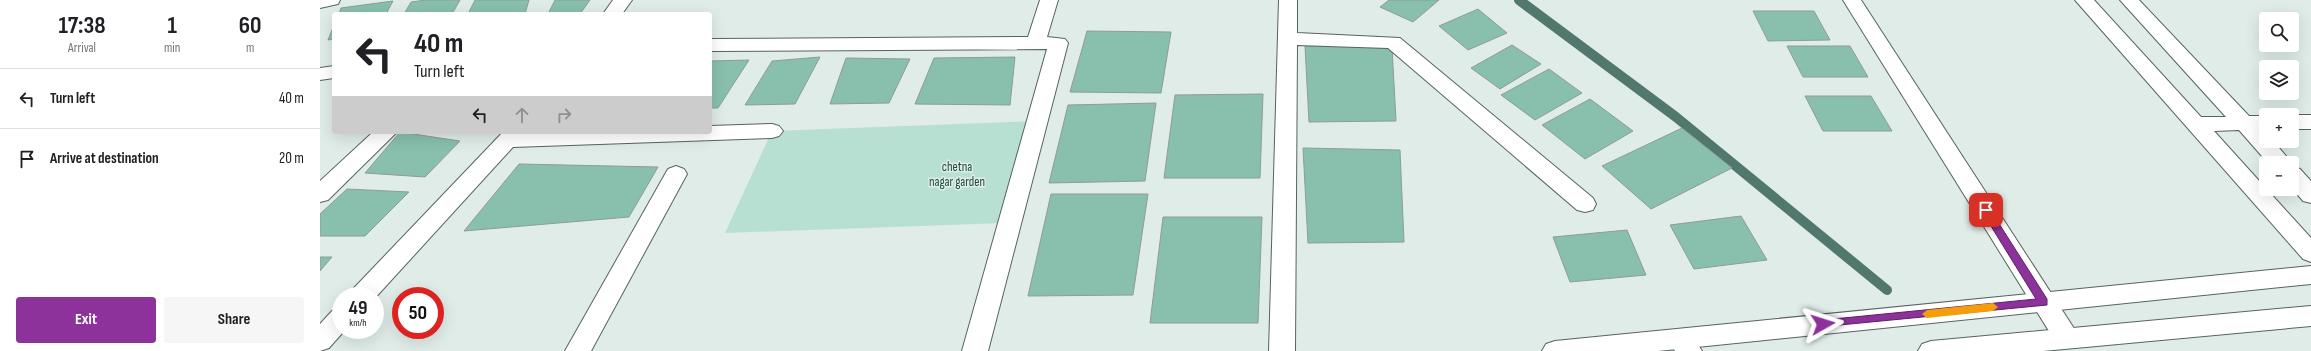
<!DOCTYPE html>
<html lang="en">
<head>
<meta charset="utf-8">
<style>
  :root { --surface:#fff; --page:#f6f6f6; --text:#202124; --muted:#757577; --line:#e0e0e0; --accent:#8d319b }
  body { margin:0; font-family:"Sofia Sans Condensed",sans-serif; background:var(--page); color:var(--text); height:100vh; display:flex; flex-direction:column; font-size:15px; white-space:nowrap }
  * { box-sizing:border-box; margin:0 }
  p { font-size:13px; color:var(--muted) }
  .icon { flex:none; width:22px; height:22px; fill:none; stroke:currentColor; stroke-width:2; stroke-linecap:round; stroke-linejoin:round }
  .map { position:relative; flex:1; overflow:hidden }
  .drawer { display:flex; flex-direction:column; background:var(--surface); width:320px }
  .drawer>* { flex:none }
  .top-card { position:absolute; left:12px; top:12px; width:380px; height:122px; border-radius:4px; box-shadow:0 4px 16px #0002; background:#fff; color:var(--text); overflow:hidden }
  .fabs { position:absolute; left:1939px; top:12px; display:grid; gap:8px }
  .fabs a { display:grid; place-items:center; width:40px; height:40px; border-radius:4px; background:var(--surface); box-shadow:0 4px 16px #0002; font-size:20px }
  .speed { position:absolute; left:12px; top:287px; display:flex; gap:8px; font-size:20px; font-weight:700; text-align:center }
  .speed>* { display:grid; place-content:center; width:52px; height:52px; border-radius:50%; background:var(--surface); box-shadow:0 4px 16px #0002; line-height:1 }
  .speed small { font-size:10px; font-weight:400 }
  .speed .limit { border:6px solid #d22; background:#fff; color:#111 }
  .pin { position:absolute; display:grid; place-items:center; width:34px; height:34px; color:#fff; margin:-17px; border-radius:8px; box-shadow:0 2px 6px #0006 }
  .me { position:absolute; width:44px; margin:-22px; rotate:84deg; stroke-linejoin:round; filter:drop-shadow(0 0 3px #0008) }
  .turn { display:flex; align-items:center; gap:14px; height:84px; padding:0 16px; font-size:18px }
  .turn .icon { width:52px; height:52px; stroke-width:2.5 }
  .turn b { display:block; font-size:28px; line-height:34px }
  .lanes { display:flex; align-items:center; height:38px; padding:0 16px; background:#0003; justify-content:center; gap:20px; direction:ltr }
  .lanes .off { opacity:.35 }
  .eta { display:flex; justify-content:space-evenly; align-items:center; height:68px; text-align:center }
  .eta b { font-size:24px; font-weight:700; line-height:28px }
  .action { display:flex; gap:8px; margin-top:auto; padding:8px 16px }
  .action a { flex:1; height:46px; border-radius:4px; background:var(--accent); color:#fff; font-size:16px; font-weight:700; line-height:46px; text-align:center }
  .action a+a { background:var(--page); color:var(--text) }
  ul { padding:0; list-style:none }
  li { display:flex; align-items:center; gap:12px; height:60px; padding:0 16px; border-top:1px solid var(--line) }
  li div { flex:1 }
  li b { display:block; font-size:15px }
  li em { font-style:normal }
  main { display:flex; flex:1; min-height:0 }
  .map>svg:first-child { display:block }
  .green { fill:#b8e0d2 }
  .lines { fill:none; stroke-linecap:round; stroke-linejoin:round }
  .stream { stroke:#51786c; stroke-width:10 }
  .building { fill:#88bfad; stroke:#8f9c97 }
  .minor-casing { stroke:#58635f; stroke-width:2 }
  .major-casing { stroke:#58635f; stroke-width:2 }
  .minor { fill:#fff; fill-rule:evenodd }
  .major { fill:#fff; fill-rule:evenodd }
  .route { fill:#8d319b; stroke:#5c2065 }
  .slow { fill:#f59e0b }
  .labels { text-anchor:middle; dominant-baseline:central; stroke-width:3; stroke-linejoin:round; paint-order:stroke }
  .park-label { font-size:13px; fill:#1c4a3d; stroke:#dfece7 }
</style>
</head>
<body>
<main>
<section class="drawer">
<div class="eta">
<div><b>17:38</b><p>Arrival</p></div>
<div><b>1</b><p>min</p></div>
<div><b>60</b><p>m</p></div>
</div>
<ul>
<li><svg class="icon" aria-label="left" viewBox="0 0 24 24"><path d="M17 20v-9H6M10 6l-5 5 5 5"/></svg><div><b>Turn left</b></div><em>40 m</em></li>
<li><svg class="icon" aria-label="arrive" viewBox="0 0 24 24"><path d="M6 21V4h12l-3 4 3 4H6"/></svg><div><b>Arrive at destination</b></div><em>20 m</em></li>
</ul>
<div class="action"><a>Exit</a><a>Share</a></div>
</section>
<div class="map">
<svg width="1991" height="351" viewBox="0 0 1991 351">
  <rect width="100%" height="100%" fill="#dfece7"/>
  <!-- green -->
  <path class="green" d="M717 121 683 223 405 233 452 131Z"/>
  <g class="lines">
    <!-- stream -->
    <path class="stream" d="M1199 0 1356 117 1567 290"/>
  </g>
  <!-- building -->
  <g class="building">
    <path d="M106 0H140L132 14H84L91 2Z"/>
    <path d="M155 0H209L205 14H148Z"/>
    <path d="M235 0H270L260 14H228Z"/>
    <path d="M1069 0H1119L1093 22 1060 7Z"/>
    <path d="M73 1 66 14H19L21 8Z"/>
    <path d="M1158 9 1187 33 1148 50 1119 26Z"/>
    <path d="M1433 11H1494L1510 40 1448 41Z"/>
    <path d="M14 25V39L8 40Z"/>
    <path d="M767 31 851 32 841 93 750 92Z"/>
    <path d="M1192 45 1221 64 1180 89 1151 68Z"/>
    <path d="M985 46 1072 47 1076 121 989 122Z"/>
    <path d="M1467 46H1530L1548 77H1483Z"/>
    <path d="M500 57 475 104 425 105 452 61Z"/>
    <path d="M695 57 690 105 595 104 614 58Z"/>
    <path d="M526 58 590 59 569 103 510 104Z"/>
    <path d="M429 60 398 108H390V61Z"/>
    <path d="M1229 69 1262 93 1215 120 1181 95Z"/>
    <path d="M943 94 940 178H844L855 95Z"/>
    <path d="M1485 96H1551L1572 131H1503Z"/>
    <path d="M1270 99 1313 131 1265 159 1222 125Z"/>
    <path d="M836 103 825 181 729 183 748 105Z"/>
    <path d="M1362 128 1412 168 1331 209 1282 166Z"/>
    <path d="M80 132 140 141 105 177 45 173Z"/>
    <path d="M983 148 1080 150 1084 242 988 243Z"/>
    <path d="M199 164 338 167 309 217 144 231Z"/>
    <path d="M27 189 89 192 45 236H0V214Z"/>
    <path d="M731 194H828L813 295 708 296Z"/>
    <path d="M1421 216 1447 260 1374 269 1350 225Z"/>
    <path d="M843 217H942L938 323H830Z"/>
    <path d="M1307 230 1326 275 1250 282 1233 237Z"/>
    <path d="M0 257H12L0 271Z"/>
  </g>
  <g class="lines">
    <defs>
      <g id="minor">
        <path d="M0 0H20L18 4 0 8Z"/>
        <path d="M293 0H312L302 14H283Z"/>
        <path d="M720 0H738L727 37 745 39 748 43 668 351H642L727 49 390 51V39L708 37Z"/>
        <path d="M959 0H977V33L1080 38 1273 198 1276 204 1273 210 1265 212 1257 210 1068 48 977 45 975 351H949Z"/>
        <path d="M1523 0H1541L1755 330 1759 337 1755 344 1746 347 1737 344Z"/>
        <path d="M1755 0H1774L1881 117H1906L1800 0H1819L1929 116H1946V130H1943L1946 134V141H1953L1972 163H1948L1919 130 1894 131 1991 238V262L1983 259Z"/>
        <path d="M14 66V78L0 80V68Z"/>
        <rect x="1972" y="115" width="19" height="14"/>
        <path d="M452 124 459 126 463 131 459 136 452 138 193 147 55 298V296H30L33 289 183 132H390V126Z"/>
        <path d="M53 132H77L8 200 0 202V181Z"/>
        <path d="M356 166 364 169 367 174 271 351H245L348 169Z"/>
        <path d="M1972 166 1980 169 1991 181V203L1983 201 1972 188Z"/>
        <path d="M21 308V330H25L9 348 0 351V324L12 311Z"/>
        <path d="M1361 329 1370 332 1382 351H1355L1348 339 1352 332Z"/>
      </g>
      <g id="major">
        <path d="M1991 266V284L1338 351H1222L1226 344 1235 341Z"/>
        <path d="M1991 306V326L1723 351H1598L1602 344 1611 341Z"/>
      </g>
    </defs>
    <!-- minor casing -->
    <use href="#minor" class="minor-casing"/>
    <!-- major casing -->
    <use href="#major" class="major-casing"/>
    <!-- minor -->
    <use href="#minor" class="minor"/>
    <!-- major -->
    <use href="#major" class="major"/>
  </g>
  <!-- route -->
  <path class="route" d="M1666 207 1669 208 1727 299V305L1499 327V321L1503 320 1716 299 1661 210Z"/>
  <!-- slow -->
  <path class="slow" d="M1673 303 1678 307 1673 311 1607 318 1602 314 1607 310Z"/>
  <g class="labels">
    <!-- park labels -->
    <g class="park-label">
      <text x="637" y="167">chetna<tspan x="637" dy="15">nagar garden</tspan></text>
    </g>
  </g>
</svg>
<div class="fabs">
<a><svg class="icon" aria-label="search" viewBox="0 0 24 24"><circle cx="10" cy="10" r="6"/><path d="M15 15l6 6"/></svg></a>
<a><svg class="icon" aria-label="layers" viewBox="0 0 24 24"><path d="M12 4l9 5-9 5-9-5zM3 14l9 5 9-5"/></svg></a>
<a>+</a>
<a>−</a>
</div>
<div class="speed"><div>49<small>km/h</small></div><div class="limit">50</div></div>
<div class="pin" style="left:1666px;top:210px;background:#d93025"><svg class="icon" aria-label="arrive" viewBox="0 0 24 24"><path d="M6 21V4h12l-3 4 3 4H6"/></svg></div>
<svg class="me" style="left:1503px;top:324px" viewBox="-20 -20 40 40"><path d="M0-17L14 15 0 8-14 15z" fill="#8d319b" stroke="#fff" stroke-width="4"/></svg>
<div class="top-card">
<div class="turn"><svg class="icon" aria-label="left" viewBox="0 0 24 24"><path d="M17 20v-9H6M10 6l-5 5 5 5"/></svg><div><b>40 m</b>Turn left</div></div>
<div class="lanes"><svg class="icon" aria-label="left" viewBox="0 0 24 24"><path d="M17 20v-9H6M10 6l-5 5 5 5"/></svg><svg class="icon off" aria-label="ahead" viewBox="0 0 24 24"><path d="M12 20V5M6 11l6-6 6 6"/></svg><svg class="icon off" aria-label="right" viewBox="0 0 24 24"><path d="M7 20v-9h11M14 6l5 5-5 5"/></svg></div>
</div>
</div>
</main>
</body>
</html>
